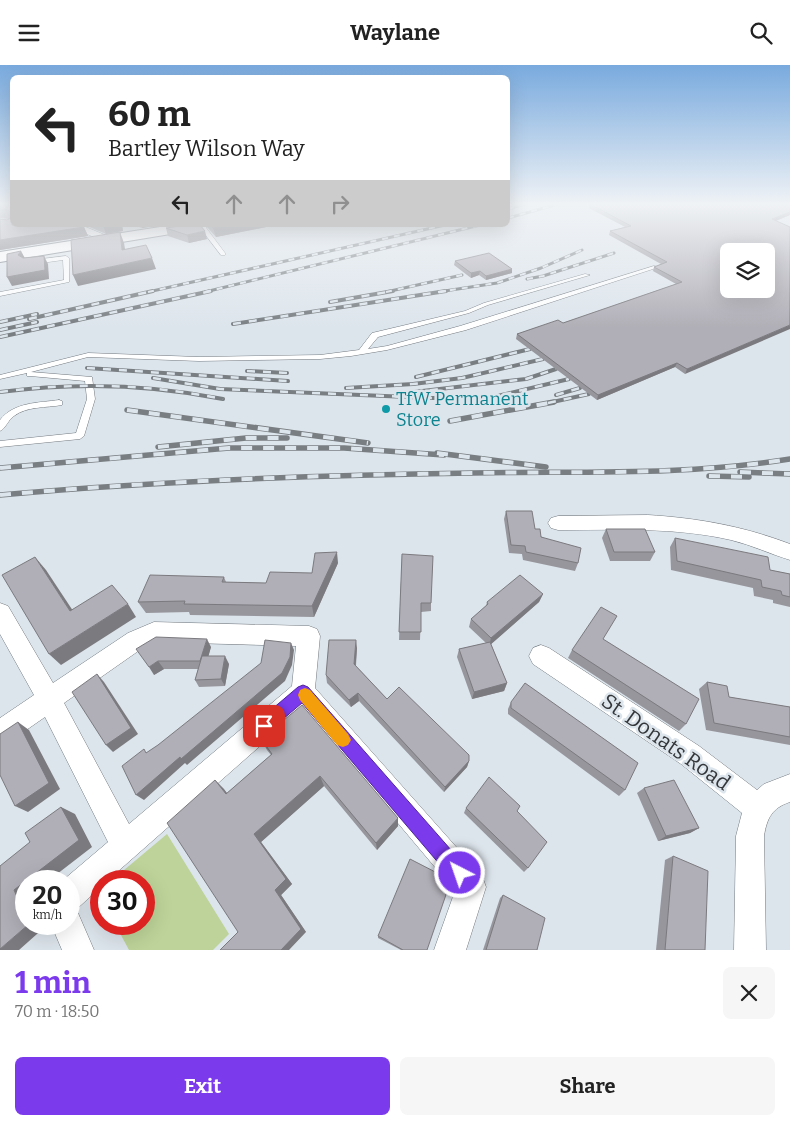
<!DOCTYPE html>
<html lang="en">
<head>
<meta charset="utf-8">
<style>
  :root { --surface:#fff; --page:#f6f6f6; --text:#222; --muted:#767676; --accent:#7c3aed }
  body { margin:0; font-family:Bitter,serif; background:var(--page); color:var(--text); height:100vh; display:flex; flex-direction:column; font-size:19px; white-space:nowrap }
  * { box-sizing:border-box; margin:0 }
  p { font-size:16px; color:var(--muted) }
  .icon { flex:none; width:28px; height:28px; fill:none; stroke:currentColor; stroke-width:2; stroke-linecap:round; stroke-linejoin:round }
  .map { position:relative; height:885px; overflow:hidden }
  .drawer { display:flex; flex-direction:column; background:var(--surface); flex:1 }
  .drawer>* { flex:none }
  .banner { position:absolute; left:10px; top:10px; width:500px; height:152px; border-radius:8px; box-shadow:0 5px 20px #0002; background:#fff; color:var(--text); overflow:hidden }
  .controls { position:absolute; left:720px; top:178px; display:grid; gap:10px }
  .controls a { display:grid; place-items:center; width:55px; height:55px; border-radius:8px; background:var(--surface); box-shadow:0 5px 20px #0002; font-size:25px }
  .speed { position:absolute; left:15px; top:805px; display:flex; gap:10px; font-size:25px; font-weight:700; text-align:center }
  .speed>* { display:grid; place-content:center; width:65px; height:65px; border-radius:50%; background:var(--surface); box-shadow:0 5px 20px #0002; line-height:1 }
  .speed small { font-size:12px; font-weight:400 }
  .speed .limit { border:8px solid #d22; background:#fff; color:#111 }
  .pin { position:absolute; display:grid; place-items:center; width:42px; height:42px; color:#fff; margin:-21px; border-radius:10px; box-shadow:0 2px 8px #0006 }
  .me { position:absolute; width:55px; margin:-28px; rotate:319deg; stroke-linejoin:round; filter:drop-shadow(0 0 4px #0008) }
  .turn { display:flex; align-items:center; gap:18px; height:105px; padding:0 15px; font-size:22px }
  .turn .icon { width:65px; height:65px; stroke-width:2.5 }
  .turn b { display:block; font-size:35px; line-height:42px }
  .lanes { display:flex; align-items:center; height:48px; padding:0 15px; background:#0003; justify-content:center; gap:25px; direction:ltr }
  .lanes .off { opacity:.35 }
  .round { display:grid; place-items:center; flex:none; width:52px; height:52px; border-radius:8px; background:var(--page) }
  .head { display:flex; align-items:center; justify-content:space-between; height:85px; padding:0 15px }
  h1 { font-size:30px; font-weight:700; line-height:38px; color:var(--accent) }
  .action { display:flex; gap:10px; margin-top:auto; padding:10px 15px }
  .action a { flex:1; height:58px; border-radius:8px; background:var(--accent); color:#fff; font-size:20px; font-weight:700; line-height:58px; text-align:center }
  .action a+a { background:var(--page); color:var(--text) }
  header { display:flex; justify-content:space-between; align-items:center; height:65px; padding:0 15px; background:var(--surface); font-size:22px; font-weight:700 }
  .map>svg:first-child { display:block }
  .green { fill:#bdd399 }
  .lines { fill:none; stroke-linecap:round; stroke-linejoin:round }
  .lane-casing { stroke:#737a80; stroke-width:1 }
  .street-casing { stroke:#737a80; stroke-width:1 }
  .secondary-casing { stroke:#737a80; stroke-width:2 }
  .lane { fill:#fff; fill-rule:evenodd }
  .street { fill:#fff; fill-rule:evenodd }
  .secondary { fill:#fff; fill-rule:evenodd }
  .rail-far2-casing { stroke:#787e82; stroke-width:3 }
  .rail-far1-casing { stroke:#787e82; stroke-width:4 }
  .rail-casing { stroke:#787e82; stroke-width:5.5 }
  .rail-far2 { stroke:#dde5ec; stroke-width:2; stroke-dasharray:6; stroke-linecap:butt }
  .rail-far1 { stroke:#dde5ec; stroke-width:2.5; stroke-dasharray:8; stroke-linecap:butt }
  .rail { stroke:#dde5ec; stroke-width:4; stroke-dasharray:11; stroke-linecap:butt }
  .wall { fill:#97969d }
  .shaded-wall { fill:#7b7a7f }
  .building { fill:#b0aeb6; stroke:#7b7a7f; fill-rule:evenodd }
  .route { fill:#7c3aed; stroke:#51269a }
  .slow { fill:#f59e0b }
  .culture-dot { fill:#0f9aa8; stroke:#dde5ec; stroke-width:2 }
  .labels { text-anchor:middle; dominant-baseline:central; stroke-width:5; stroke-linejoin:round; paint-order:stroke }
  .culture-label { font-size:18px; fill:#0d838f; stroke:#dde5ec; text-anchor:start }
  .near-street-label { font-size:21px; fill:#34373a; stroke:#dde5ec }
</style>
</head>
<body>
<header><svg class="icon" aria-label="menu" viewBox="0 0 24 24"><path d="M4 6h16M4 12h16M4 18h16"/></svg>Waylane<svg class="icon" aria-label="search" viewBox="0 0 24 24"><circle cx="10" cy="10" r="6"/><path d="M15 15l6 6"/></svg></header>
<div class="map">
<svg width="790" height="885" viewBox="0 0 790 885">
  <rect width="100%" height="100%" fill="#dde5ec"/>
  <!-- green -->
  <path class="green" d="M167 769 229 869 213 885H129L115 859H144V816H111Z"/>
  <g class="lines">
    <defs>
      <g id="lane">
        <path d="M198 160H204L225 188V190H221Z"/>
        <path d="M66 191 69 193V217L0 231V227L64 215 63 195 34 199 31 197 34 195Z"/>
        <path d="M654 201 659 202 466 265 387 285 351 291 320 294 199 296 88 292 31 307 92 312 95 334 84 371 80 374 0 382V376L76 368 87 334 85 316 30 311H27V308L0 314V310L88 288 199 292 320 290 359 285 372 268 465 246 484 238 585 209 590 210 488 240 469 248 378 272 368 284 387 281 460 261Z"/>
        <path d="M59 335 62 336V340C46 343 27 341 14 351 8 355 6 363 0 366V355C14 337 38 338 59 335Z"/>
      </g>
      <g id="street">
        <path d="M28 160H81L105 170 106 177 105 179H97L96 173 78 165 33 163Z"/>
        <path d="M648 450C697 453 743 461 790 479V495C770 489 752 480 731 475 675 462 616 465 558 465L551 463 548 458 551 453 558 451Z"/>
        <path d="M0 538 8 541 53 618 128 568 154 557 309 561 317 564 320 571 315 623 482 811 486 822 466 885H434L455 826 302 644 107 816H101V822L80 841 70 845 78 848 94 885H62L51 859H69V816H62L108 777 45 652 9 677 0 681V653L34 630 0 569ZM155 577 296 581 292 621 129 759 64 638 144 582Z"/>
        <path d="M541 580 549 583 699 681 757 725 764 719 790 709V737C772 743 767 753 764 771L766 885H734L736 771 742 748 681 699 533 599 529 591 533 583Z"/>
      </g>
      <path id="secondary" d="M173 160H208L206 163 201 164 0 197V187Z"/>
    </defs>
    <!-- lane casing -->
    <use href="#lane" class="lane-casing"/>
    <!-- street casing -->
    <use href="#street" class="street-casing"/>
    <!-- secondary casing -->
    <use href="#secondary" class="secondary-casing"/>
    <!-- lane -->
    <use href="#lane" class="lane"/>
    <!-- street -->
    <use href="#street" class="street"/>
    <!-- secondary -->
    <use href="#secondary" class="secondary"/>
    <defs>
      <g id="rail-far2">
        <path d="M508 144 525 139"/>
        <path d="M508 153 558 139"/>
        <path d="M527 214 543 211 614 188"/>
        <path d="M148 227 445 160"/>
        <path d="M205 227 480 160"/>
        <path d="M386 227 462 210"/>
        <path d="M438 227 497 218 541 203 582 185"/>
      </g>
      <g id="rail-far1">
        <path d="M330 237 393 226"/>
        <path d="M29 254 153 226"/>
        <path d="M0 257 37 249"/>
        <path d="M233 259 446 226"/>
        <path d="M0 265 37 257"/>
        <path d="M0 272 211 226"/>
        <path d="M87 303 288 316"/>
        <path d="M247 306 287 308"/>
        <path d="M416 312 530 284"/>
        <path d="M153 313 220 324 432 333 493 332 569 314"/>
        <path d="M346 323 413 319 462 313 543 294"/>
        <path d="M0 327C76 317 148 319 223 334"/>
        <path d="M414 327 526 314 556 304"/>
        <path d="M556 330 580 323"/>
        <path d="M548 338 589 329"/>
      </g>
      <g id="rail">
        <path d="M127 345 368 378"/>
        <path d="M450 356 554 337"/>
        <path d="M158 382 246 373H287"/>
        <path d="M437 388 546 402"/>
        <path d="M0 403 229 383H344L444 390"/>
        <path d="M740 407 790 409"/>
        <path d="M709 411 749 412"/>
        <path d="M0 430C157 416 315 410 473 408 579 406 684 411 790 394"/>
      </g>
    </defs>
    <!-- rail-far2 casing -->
    <use href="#rail-far2" class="rail-far2-casing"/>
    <!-- rail-far1 casing -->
    <use href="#rail-far1" class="rail-far1-casing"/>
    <!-- rail casing -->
    <use href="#rail" class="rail-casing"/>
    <!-- rail-far2 -->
    <use href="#rail-far2" class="rail-far2"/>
    <!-- rail-far1 -->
    <use href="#rail-far1" class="rail-far1"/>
    <!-- rail -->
    <use href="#rail" class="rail"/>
  </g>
  <!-- wall -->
  <g class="wall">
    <path d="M0 139H12V160H79L84 162 88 171 0 185V154L7 155 9 154 0 153Z"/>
    <path d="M590 139H790V150L776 156 685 309 675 302 597 335 516 274 517 269 563 258 676 219 653 206 654 202 661 199 609 170 610 166 625 162 589 143Z"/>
    <path d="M85 160H122L123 166 106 169Z"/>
    <path d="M133 160H161L142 163Z"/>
    <path d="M208 160H276L216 172 208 163Z"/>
    <path d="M166 163 207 174 189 178 168 171Z"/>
    <path d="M455 196 512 208 486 215 479 210 471 213 454 200Z"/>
    <path d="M506 446 578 498 575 506 523 495 522 489 509 488 504 454Z"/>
    <path d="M606 464 655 487 650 496H610L602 473Z"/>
    <path d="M675 473 770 505 790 509V542L773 538V535L754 531 753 523 671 505 670 482Z"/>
    <path d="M402 489 431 538V546L421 547 420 575H399Z"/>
    <path d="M338 498 314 552 190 550 189 547 146 548 138 537 224 512 226 517 266 518 312 508Z"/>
    <path d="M543 529 539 537 491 579 507 618 504 626 472 634 457 592 459 584 486 578 469 562 471 554 486 541 487 537Z"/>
    <path d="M156 572 211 582 208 591 229 599 225 621 199 622 195 615 198 604H164L154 610Z"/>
    <path d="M603 574 686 659 679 666 568 593 572 585Z"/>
    <path d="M357 583 356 601 387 634 469 696 467 702 444 727 359 636 351 642 327 618 326 610Z"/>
    <path d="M707 617 729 632 790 642V680L706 665 699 624Z"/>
    <path d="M511 637 625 725 619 731 508 649V644Z"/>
    <path d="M261 674 398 761 377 785 324 721 261 777 292 819 281 830 306 867H238L215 715 227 728 271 690 267 685Z"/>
    <path d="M644 723 699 763 690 768 658 776 637 728Z"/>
    <path d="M466 743 517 746 528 803 524 807 464 748Z"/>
    <path d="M673 791 705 885H656L665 795Z"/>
    <path d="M503 830 537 885H483L500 833Z"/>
    <path d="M378 871 427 885H401L378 873Z"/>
  </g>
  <!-- shaded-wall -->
  <g class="shaded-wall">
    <path d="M790 147V150L770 158 772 154Z"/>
    <path d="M103 160H122L123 166 106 169Z"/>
    <path d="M142 160H161L142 163Z"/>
    <path d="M229 160H276L216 172 213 163Z"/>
    <path d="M84 162 88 171 0 185V175Z"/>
    <path d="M205 166 207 174 189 178 187 170Z"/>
    <path d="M120 167 124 178 127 196 122 185Z"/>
    <path d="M21 186 26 195 18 190Z"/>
    <path d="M44 191 48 199 49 214 12 221 7 212Z"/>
    <path d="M152 193 156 204 78 221 73 210Z"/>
    <path d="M512 204V208L486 215V211Z"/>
    <path d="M480 206 479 210 471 213V208Z"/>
    <path d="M790 260V264L685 309 687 304Z"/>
    <path d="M677 298 675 302 597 335 598 330Z"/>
    <path d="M337 487 338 498 314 552 312 541Z"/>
    <path d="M35 492 46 505 81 558 70 546Z"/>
    <path d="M543 529 539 537 489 581 491 573Z"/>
    <path d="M128 539 136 552 61 600 49 589Z"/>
    <path d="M207 574 211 582 205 604 200 596Z"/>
    <path d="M356 575 357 583 355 607 354 599Z"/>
    <path d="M291 578 294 585 292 600 285 616 187 700 185 698 144 735 136 730Z"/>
    <path d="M225 591 229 599 225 621 221 614Z"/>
    <path d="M158 596 164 604 154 610 149 602Z"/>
    <path d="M97 609 104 617 138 669 113 687 106 680Z"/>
    <path d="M507 618 504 626 472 634 474 627Z"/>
    <path d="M358 628 359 636 351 642 349 635Z"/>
    <path d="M18 657 29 665 60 724 28 747 15 741Z"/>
    <path d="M469 696 467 702 444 727 445 722Z"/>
    <path d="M320 711 324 721 261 777 292 819 281 830 306 867 289 885H281L275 825 254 769Z"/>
    <path d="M215 715 224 724 234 738 226 729Z"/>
    <path d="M61 742 75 749 92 782 48 816H26V852L14 825Z"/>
    <path d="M398 753V761L377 785 376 778Z"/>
    <path d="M699 763 690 768 658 776 666 771Z"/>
    <path d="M29 859H45L46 861 19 885H0V884Z"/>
  </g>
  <!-- building -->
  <g class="building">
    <path d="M0 139H12V150L8 145H0Z"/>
    <path d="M590 139H790V147L772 154 790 162V260L687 304 677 298 598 330 517 269 558 255 563 258 682 217 654 202 667 197 610 166 631 161ZM729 186H766V224H729Z"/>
    <path d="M12 152V160H79L84 162 0 175V154L7 155Z"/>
    <path d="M186 160H200L205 166 187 170 166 163Z"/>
    <path d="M211 160H229L213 163Z"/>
    <path d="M120 167 122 185 146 180 152 193 73 210 71 175Z"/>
    <path d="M21 186 18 190 23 193 44 191 45 205 7 212V189Z"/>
    <path d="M489 188 512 204 486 211 480 206 471 208 455 196Z"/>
    <path d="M506 446H532L535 464H540L541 472 581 483 578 498 526 487 525 481 511 480Z"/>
    <path d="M606 464H645L655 487H614Z"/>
    <path d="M675 473 768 492 770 505 790 509V532L782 530 781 526 762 522 761 515 677 496Z"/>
    <path d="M337 487 312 541 184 539 185 536 138 537 150 510 224 512 222 517 266 518 270 507 312 508 315 488Z"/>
    <path d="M402 489 433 491 431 538H421V567H399Z"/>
    <path d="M35 492 70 546 112 520 128 539 49 589 2 510Z"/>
    <path d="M520 510 543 529 491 573 471 554 488 539 487 537Z"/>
    <path d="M601 542 617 551 603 574 699 634 686 659 572 585Z"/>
    <path d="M156 572 207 574 200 596H158L149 602 136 584Z"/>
    <path d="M265 575 291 578 290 592 282 608 181 694 180 692 136 730 122 701 144 684 146 688 158 680 261 598Z"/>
    <path d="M329 575H356L354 599 387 634 399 622 469 690V696L445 722 358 628 349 635 326 610Z"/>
    <path d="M490 577 507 618 474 627 459 584Z"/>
    <path d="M202 591H225L221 614 195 615Z"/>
    <path d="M97 609 131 663 106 680 72 627Z"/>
    <path d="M707 617 727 621 729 632 790 642V672L714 658Z"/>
    <path d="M525 618 638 698 625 725 511 643V637Z"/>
    <path d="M302 640 398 753 376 778 320 711 254 769 286 814 275 825 301 864 281 885H220L238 867 167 758 215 715 226 729 272 689 261 674Z"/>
    <path d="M18 657 49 718 15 741 0 710V669Z"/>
    <path d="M489 712 520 741 517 746 547 777 528 803 466 743Z"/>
    <path d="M674 715 699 763 666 771 644 723Z"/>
    <path d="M61 742 79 775 14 825 26 852V859H29L0 884V801L30 777 25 768Z"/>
    <path d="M673 791 708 806 705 885H665Z"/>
    <path d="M410 794 445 812 450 818 427 885H403L378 871Z"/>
    <path d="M503 830 545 853 537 885H486Z"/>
  </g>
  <!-- sky -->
  <linearGradient id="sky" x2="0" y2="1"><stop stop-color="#79aade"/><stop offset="0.53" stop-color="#f0f3f6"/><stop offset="1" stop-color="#f0f3f6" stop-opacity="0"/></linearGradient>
  <rect width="790" height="263" fill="url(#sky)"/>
  <!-- route -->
  <path class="route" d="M303 620 308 622 466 802 468 808 466 815 460 817 453 815 302 638 269 666 264 669 258 666 256 661 258 656 298 622Z"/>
  <!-- slow -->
  <path class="slow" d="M305 623 310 625 348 669 351 675 348 680 343 682 337 680 300 635 298 630 300 625Z"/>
  <!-- markers -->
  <circle class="culture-dot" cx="386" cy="344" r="5"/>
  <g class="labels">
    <!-- culture labels -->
    <g class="culture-label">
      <text x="396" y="334">TfW Permanent<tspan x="396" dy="21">Store</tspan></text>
    </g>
    <!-- near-street labels -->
    <g class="near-street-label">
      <text transform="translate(666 677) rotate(35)">St. Donats Road</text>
    </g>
  </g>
</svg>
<div class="controls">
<a><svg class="icon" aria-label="layers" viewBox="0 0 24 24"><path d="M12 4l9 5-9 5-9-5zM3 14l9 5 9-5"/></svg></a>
</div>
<div class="speed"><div>20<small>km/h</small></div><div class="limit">30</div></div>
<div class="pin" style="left:264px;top:661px;background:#d93025"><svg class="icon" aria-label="arrive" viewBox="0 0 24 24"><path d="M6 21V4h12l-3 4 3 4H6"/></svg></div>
<svg class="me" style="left:460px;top:808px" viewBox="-20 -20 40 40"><circle r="17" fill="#7c3aed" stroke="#fff" stroke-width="3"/><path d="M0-11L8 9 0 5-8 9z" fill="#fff"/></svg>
<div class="banner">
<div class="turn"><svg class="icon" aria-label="left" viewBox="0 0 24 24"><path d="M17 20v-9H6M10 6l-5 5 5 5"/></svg><div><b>60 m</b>Bartley Wilson Way</div></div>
<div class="lanes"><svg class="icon" aria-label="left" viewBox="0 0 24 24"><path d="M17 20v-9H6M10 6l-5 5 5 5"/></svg><svg class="icon off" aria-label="ahead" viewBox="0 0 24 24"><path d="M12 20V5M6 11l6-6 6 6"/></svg><svg class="icon off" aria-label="ahead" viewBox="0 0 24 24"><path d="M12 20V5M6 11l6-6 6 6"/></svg><svg class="icon off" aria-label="right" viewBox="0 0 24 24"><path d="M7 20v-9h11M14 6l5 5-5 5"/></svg></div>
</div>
</div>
<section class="drawer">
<div class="head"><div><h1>1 min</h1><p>70 m · 18:50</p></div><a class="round"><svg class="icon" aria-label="close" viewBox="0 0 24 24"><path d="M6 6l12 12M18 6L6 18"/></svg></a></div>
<div class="action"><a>Exit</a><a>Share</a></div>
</section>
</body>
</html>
